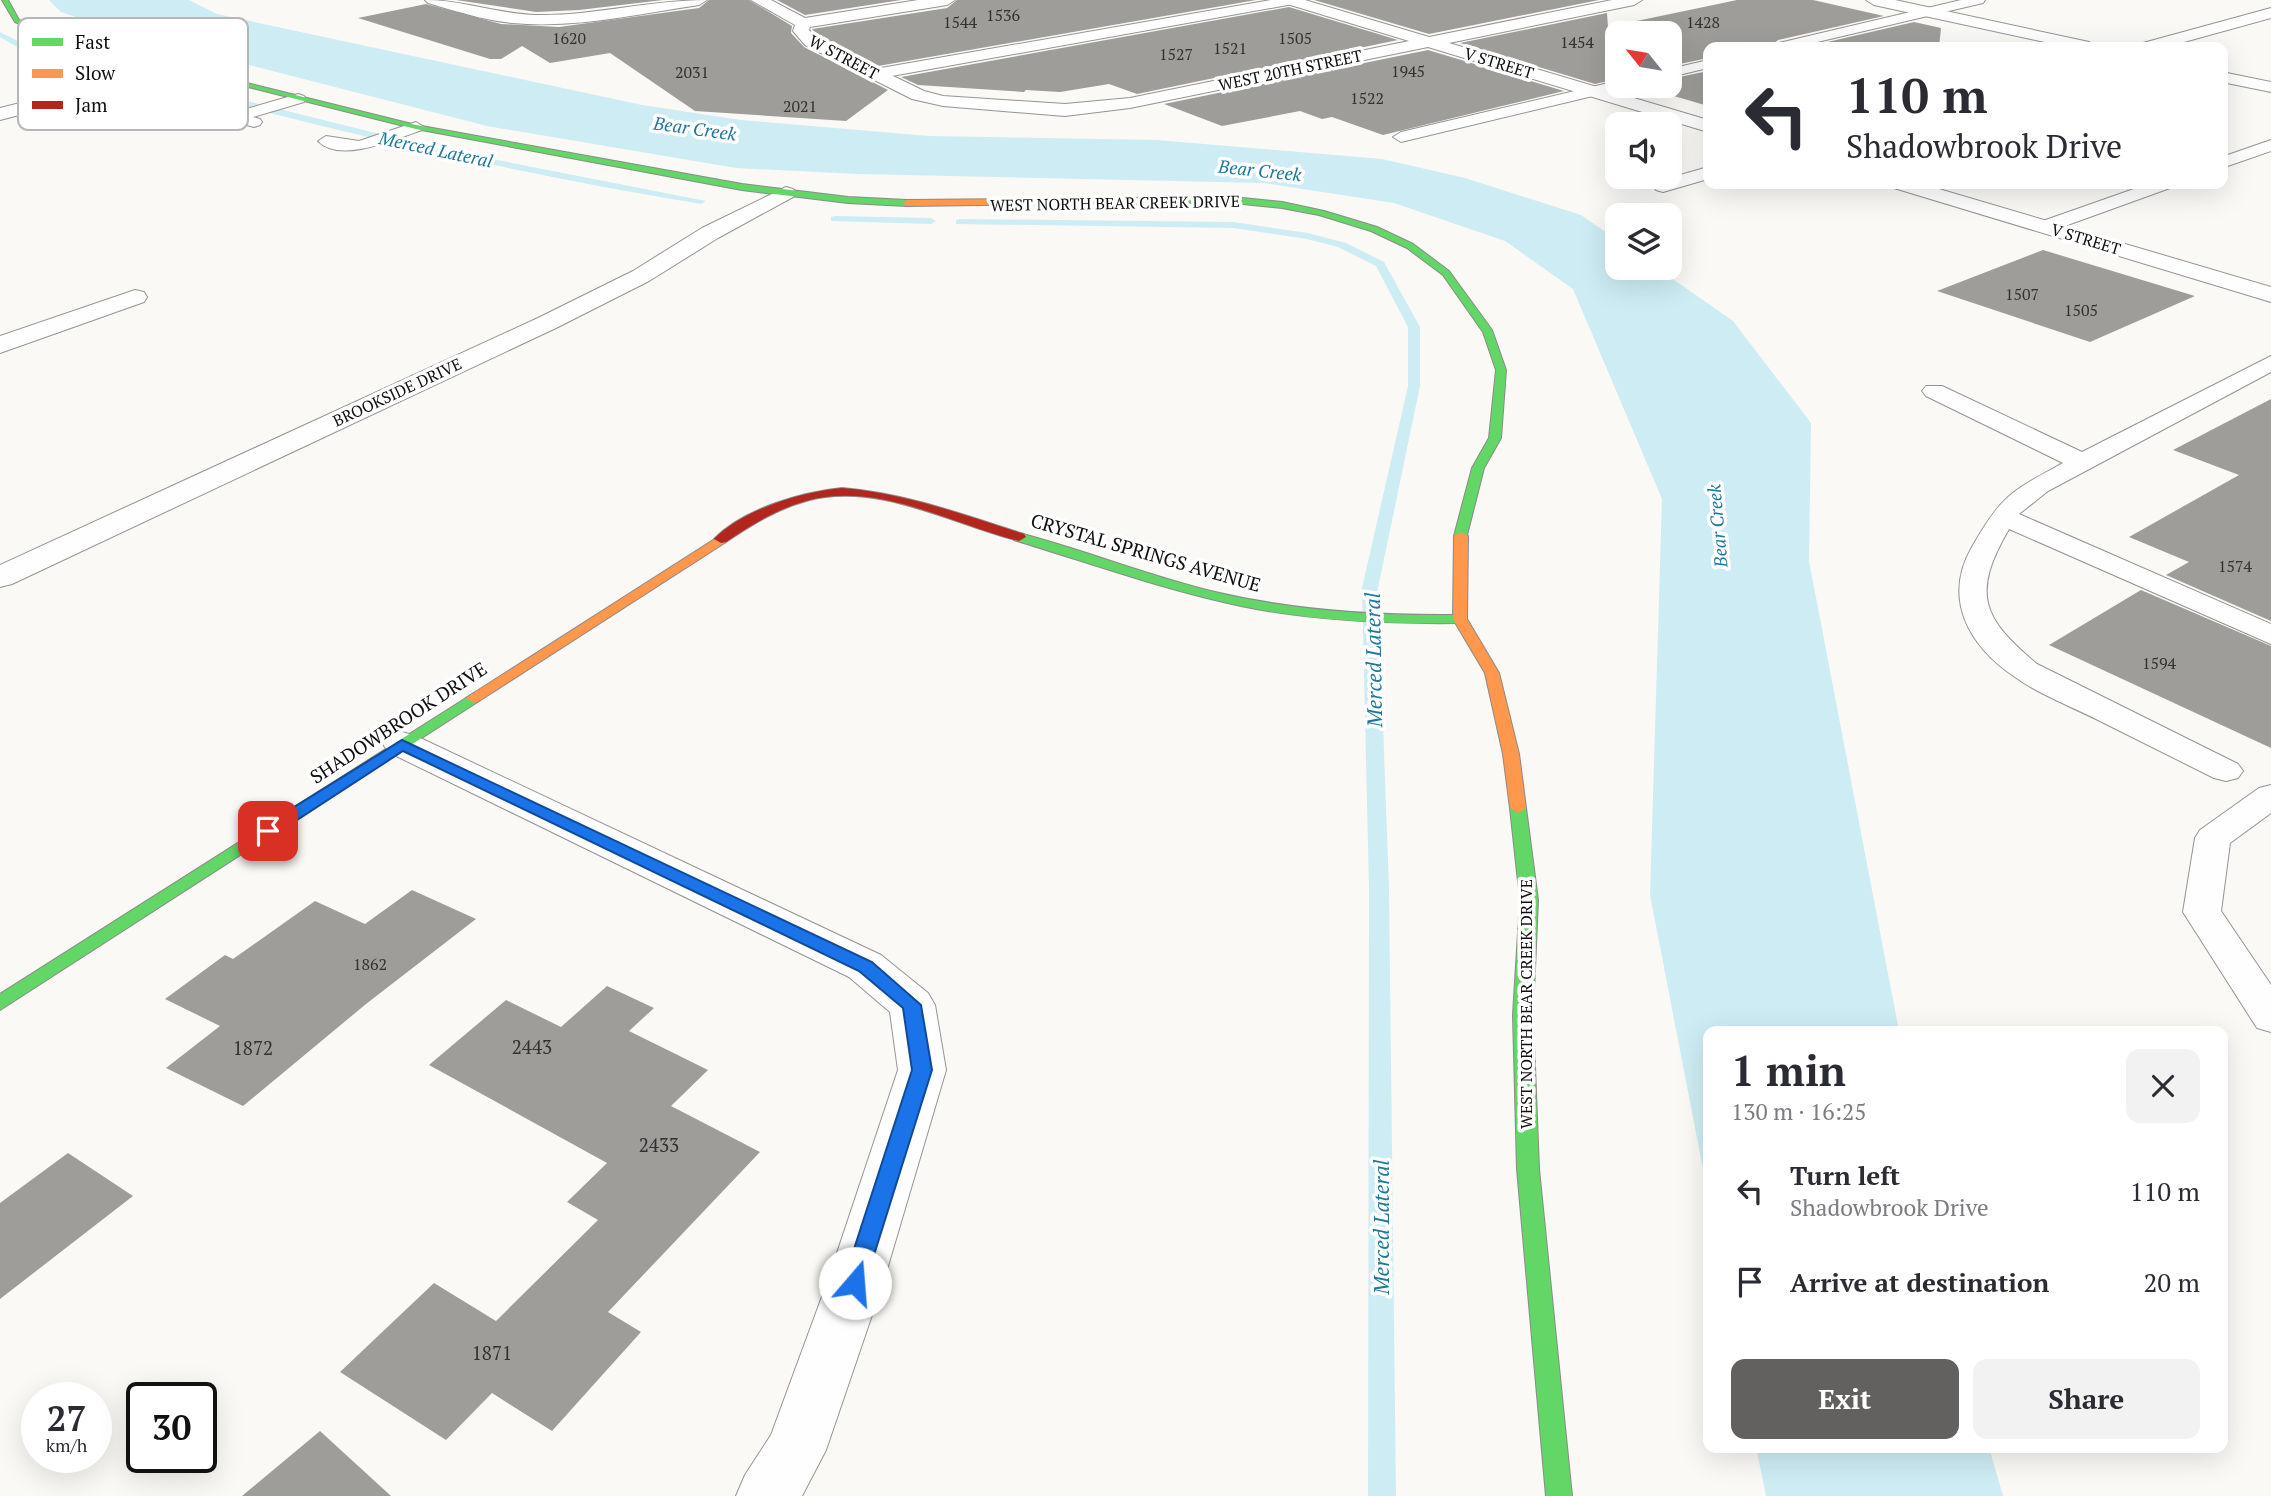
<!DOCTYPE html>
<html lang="en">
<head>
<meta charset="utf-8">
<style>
  :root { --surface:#fff; --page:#f2f2f3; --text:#2b2b33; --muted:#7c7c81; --accent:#626160 }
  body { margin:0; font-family:"PT Serif",serif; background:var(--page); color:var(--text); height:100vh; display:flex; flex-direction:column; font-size:26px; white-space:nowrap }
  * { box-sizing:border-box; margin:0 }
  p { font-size:23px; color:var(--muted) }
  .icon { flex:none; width:38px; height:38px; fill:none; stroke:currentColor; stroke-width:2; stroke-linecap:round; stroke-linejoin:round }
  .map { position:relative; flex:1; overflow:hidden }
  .details { position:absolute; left:1703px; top:1026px; width:525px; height:427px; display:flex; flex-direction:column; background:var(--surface); border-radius:14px; box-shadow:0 7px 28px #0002 }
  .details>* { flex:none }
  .guide { position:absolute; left:1703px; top:42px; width:525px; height:147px; border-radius:14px; box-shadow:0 7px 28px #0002; background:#fff; color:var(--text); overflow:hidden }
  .needle { width:46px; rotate:300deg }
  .buttons { position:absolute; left:1605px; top:21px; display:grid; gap:14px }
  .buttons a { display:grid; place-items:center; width:77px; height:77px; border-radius:14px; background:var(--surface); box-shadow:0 7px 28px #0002; font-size:35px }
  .speed { position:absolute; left:21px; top:1382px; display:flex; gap:14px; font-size:35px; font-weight:700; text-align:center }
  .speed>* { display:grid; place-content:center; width:91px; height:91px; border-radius:50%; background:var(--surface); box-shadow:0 7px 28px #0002; line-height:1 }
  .speed small { font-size:18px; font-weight:400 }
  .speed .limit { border:4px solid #111; border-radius:10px; background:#fff; color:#111 }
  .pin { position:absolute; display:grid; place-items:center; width:60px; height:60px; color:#fff; margin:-30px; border-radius:14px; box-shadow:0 4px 10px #0006 }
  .me { position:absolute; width:77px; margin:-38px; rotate:18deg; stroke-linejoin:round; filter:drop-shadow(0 0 5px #0008) }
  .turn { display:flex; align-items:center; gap:24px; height:147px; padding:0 28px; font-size:32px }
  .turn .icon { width:91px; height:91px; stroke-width:2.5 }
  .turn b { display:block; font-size:49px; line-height:60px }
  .round { display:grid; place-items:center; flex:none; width:74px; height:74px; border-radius:14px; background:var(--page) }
  .headline { display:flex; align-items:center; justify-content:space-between; height:119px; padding:0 28px }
  h1 { font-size:42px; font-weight:800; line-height:52px }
  .action { display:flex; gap:14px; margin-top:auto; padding:14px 28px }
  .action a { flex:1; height:80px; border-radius:14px; background:var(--accent); color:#fff; font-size:28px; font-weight:800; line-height:80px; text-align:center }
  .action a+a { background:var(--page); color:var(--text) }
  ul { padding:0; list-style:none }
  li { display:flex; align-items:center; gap:21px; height:91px; padding:0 28px }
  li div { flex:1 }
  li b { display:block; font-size:26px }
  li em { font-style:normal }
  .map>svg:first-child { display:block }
  .water { fill:#ceecf4 }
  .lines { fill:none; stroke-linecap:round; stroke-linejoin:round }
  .stream { fill:#ceecf4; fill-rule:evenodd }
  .building { fill:#9f9d9a }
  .lane-casing { stroke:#959493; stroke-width:2 }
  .street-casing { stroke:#959493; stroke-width:2 }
  .fast-casing { stroke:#8c8b89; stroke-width:2 }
  .slow-casing { stroke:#8c8b89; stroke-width:2 }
  .jam-casing { stroke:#8c8b89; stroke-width:2 }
  .lane { fill:#fefefe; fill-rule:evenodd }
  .street { fill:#fefefe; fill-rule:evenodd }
  .fast { fill:#63d668; fill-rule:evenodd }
  .slow { fill:#ff974d; fill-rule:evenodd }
  .jam { fill:#b3261e; fill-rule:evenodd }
  .route { fill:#1a73e8; stroke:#114b97; stroke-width:2 }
  .labels { text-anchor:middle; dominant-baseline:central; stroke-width:7; stroke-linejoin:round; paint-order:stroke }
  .number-label { font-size:16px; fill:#333232 }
  .far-street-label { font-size:16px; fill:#0f0f0f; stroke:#fff }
  .far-water-label { font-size:18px; font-style:italic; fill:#1e789b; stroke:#fff }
  .street-label { font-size:19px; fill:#0f0f0f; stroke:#fff }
  .near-number-label { font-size:19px; fill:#333232 }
  .water-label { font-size:21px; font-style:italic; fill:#1e789b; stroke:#fff }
  .key { fill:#fff; stroke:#b7b7b7; stroke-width:2 }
  .key-label { font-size:19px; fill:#0f0f0f }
</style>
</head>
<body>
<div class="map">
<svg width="2271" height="1496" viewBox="0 0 2271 1496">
  <rect width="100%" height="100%" fill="#fbf9f5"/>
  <!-- water -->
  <g class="water">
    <path d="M49 0H189L217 14 642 105 741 120 929 136 1157 140 1382 159 1465 178 1581 215 1617 240V268H1657L1733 321 1811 423 1809 561 1899 1031H1708V1195L1650 895 1662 499 1573 289 1505 241 1394 203 1263 183 857 174 736 168 487 126 116 31 61 12Z"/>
    <path d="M1756 1447H1989L2003 1496H1766Z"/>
  </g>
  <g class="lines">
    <!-- stream -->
    <g class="stream">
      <path d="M0 32 30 47 96 64 92 66 24 51 0 37Z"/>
      <path d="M174 83 436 148 706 201 701 204C522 174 346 135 171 87Z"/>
      <path d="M835 216 931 218 936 221 931 224 831 221V217Z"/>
      <path d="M960 219 1233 222 1308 233 1346 243 1384 262 1420 327V386L1378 588 1389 888 1396 1496H1368L1369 888 1362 588 1408 386V327L1376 266 1338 247 1307 239 1233 228 956 224V220Z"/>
    </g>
  </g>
  <!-- building -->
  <g class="building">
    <path d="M456 0H663L579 10 536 12Z"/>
    <path d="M709 0H749L792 26 791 33 804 47 888 90 846 121 695 111 610 53 550 63 522 46 501 59H490L358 18 426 4 501 24 559 27 699 8Z"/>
    <path d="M777 0H901L805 15Z"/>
    <path d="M957 0H1256L878 66 819 37 812 29 947 8Z"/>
    <path d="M1314 0H1599L1429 34Z"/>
    <path d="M1737 0H1813L1884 16 1778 40 1770 47H1708V58L1670 66V33H1617V79L1595 84 1460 43 1607 13 1608 27Z"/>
    <path d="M1289 7 1398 40 1137 94 1109 84 1060 92 1026 90 1024 92 918 85 901 77Z"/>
    <path d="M1914 22 1941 28 1939 47H1806Z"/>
    <path d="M1428 50 1564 91 1383 135 1332 117 1322 119 1300 111 1222 126 1164 104Z"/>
    <path d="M1708 71V106L1640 86H1670V79Z"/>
    <path d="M2043 250 2195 296 2090 342 1937 291Z"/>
    <path d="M2271 399V621L2166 575 2189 562 2129 537 2239 475 2173 450Z"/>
    <path d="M2141 590 2271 646V748L2049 645Z"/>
    <path d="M412 890 476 919 366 1004 243 1106 166 1068 220 1026 165 999 225 955 233 959 315 901 365 924Z"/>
    <path d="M607 986 654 1008 629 1031 708 1070 671 1106 760 1152 608 1312 641 1332 552 1431 492 1393 446 1440 340 1372 434 1283 496 1321 598 1220 567 1202 607 1163 429 1065 506 1000 561 1027Z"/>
    <path d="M68 1153 133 1196 0 1299V1203Z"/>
    <path d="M320 1431 391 1496H242Z"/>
  </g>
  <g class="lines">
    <defs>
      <g id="lane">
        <path d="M1271 0H1300L1293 4 875 79 867 74 875 69Z"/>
        <path d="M1961 0H1985L1983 3 1796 47H1772L1779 43Z"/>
        <path d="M1708 60V68L1670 77V69Z"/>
        <path d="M1617 81V86H1625L1622 89 1401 142 1393 137 1401 132Z"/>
        <path d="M298 94 304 96 306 99 304 102 253 117 260 119 262 122 260 125 254 127 229 120 227 117 229 114Z"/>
        <path d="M416 122 424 127 422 130C396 139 340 164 318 141L326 136 359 141Z"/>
        <path d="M2271 140V151L2222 168V157Z"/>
        <path d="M2148 184H2173L2170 188 2051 231 2044 233 2034 227 2037 223Z"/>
        <path d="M2271 356V372L2048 491 2019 514 2271 624V644L2009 529C1971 594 1982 618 2037 664L2238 764 2243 771 2238 778 2226 781 2214 778C2176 759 2138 740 2100 721 2072 707 2040 695 2015 677 1969 646 1942 599 1972 547 2002 494 2012 491 2063 463L1926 396 1922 391 1926 386H1942L2082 452Z"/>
        <path d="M2271 785V813L2230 843 2221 911 2271 985V1032L2257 1028 2183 912 2195 838 2200 830 2259 788Z"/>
      </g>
      <g id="street">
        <path d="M425 0C463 0 498 14 536 15 594 16 649 0 707 0L699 5C637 14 575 29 512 23 483 20 455 11 428 3Z"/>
        <path d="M751 0H771L805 18 918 0H955L947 5 810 27 809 30 817 39 924 91 943 96 1065 104 1130 98 1409 41 1284 3 1281 0H1305L1429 37 1612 0H1642L1634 5 1449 43 1708 120V132L1428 47 1130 108 1065 116 943 106 912 99 805 45 793 31 795 25Z"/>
        <path d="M1866 0H1895L2089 42 2097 47H2068L1874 5Z"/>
        <path d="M2271 8V18L2166 47H2141L2143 43Z"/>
        <path d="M183 62 192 67 189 71 0 120V108Z"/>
        <path d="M2222 72 2271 82V92L2222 82Z"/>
        <path d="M1708 167V179L1663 192 1656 190 1653 186 1656 182Z"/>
        <path d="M1891 184H1922L2271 287V302L1894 188Z"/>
        <path d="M786 187 793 189 797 193 793 197 718 238 649 281 556 328 12 584 0 587V565L538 318 633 271 702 228Z"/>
        <path d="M135 290 144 292 147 297 144 302 0 353V336Z"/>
        <path d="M402 732 416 736 881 955 928 993 935 1005 946 1070 883 1283 826 1450 802 1496H736L745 1475 771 1435 827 1283 898 1070 890 1012 849 977 388 752 383 744 388 736Z"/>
      </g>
      <g id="fast">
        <path d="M2 0H8L19 20 57 36 416 125 742 184 848 197 907 200 911 203 907 206 848 203 742 190 416 129 53 38 15 22Z"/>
        <path d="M1223 196 1282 202 1324 211 1377 227 1413 244 1449 271 1492 330 1506 370 1501 438 1484 468 1466 539H1456L1454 536 1472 468 1489 438 1496 370 1483 332 1443 275 1407 248 1371 231 1319 215 1282 208 1223 202 1133 204 1129 201 1133 198Z"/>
        <path d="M1019 533C1085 550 1148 576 1215 592 1295 611 1377 616 1460 615L1467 619 1460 623C1386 624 1313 621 1241 606 1164 590 1090 563 1014 540L1012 537Z"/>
        <path d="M474 693 482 698 479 701 0 1010V994Z"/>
        <path d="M1518 803 1526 808 1538 900 1533 1015 1539 1169 1572 1496H1546L1517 1169 1513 1015 1520 900 1510 808Z"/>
      </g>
      <g id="slow">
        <path d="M1133 198 1136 199V203L907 206 903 203 907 200Z"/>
        <path d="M1461 532 1468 536 1467 619 1499 673 1519 754 1526 808 1518 813 1510 808 1503 754 1485 673 1453 619 1454 536Z"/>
        <path d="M721 535 728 539 726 542 479 701 474 703 466 698Z"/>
      </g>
      <path id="jam" d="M842 488C905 493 964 515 1024 534L1026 537 1019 541C951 524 878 481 806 501 777 509 751 525 726 542L721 543 714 539C743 509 802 492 842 488Z"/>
    </defs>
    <!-- lane casing -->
    <use href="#lane" class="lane-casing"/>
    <!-- street casing -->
    <use href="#street" class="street-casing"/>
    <!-- fast casing -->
    <use href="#fast" class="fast-casing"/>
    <!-- slow casing -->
    <use href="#slow" class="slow-casing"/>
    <!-- jam casing -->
    <use href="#jam" class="jam-casing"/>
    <!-- lane -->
    <use href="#lane" class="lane"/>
    <!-- street -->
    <use href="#street" class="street"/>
    <!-- fast -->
    <use href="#fast" class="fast"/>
    <!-- slow -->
    <use href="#slow" class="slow"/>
    <!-- jam -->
    <use href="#jam" class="jam"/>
  </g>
  <!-- route -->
  <path class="route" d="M402 740 872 962 921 1005 932 1070 863 1290 855 1293 847 1290 843 1283 912 1070 903 1008 859 971 403 751 274 835H262L260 831 262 827Z"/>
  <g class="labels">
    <!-- number labels -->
    <g class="number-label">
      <text x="1003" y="15">1536</text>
      <text x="960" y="22">1544</text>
      <text x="1703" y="22">1428</text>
      <text x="569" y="38">1620</text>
      <text x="1295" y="38">1505</text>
      <text x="1577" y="42">1454</text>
      <text x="1230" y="48">1521</text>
      <text x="1176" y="54">1527</text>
      <text x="1408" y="71">1945</text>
      <text x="692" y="72">2031</text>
      <text x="1367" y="98">1522</text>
      <text x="800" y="106">2021</text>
      <text x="2022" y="294">1507</text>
      <text x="2081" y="310">1505</text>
      <text x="2235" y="566">1574</text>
      <text x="2159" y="663">1594</text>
      <text x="370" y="964">1862</text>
    </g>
    <!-- far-street labels -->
    <g class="far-street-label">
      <text transform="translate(844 57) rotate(28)">W STREET</text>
      <text transform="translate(1499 63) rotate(17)">V STREET</text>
      <text transform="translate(1290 70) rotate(-12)">WEST 20TH STREET</text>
      <text transform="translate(1115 203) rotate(-1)">WEST NORTH BEAR CREEK DRIVE</text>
      <text transform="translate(2086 239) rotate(17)">V STREET</text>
      <text transform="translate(397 392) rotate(-25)">BROOKSIDE DRIVE</text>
      <text transform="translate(1526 1004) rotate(-90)">WEST NORTH BEAR CREEK DRIVE</text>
    </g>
    <!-- far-water labels -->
    <g class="far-water-label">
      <text transform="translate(695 128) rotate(8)">Bear Creek</text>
      <text transform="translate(436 149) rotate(12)">Merced Lateral</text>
      <text transform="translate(1260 170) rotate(6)">Bear Creek</text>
      <text transform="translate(1717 526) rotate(-95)">Bear Creek</text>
    </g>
    <!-- street labels -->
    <g class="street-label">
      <text transform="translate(1146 552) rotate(16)">CRYSTAL SPRINGS AVENUE</text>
      <text transform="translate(398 722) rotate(-33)">SHADOWBROOK DRIVE</text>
    </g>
    <!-- near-number labels -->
    <g class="near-number-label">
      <text x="532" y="1046">2443</text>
      <text x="253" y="1047">1872</text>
      <text x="659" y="1144">2433</text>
      <text x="492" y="1352">1871</text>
    </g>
    <!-- water labels -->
    <g class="water-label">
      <text transform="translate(1373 660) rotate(-91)">Merced Lateral</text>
      <text transform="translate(1381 1227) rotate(-90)">Merced Lateral</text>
    </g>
  </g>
  <!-- legend -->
  <rect x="18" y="18" width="230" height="112" rx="10" class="key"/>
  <rect x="32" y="38" width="31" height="8" fill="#63d668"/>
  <rect x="32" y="69" width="31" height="9" fill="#ff974d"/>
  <rect x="32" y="101" width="31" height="8" fill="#b3261e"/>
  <g class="key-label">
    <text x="75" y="49">Fast</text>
    <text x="75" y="80">Slow</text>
    <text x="75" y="112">Jam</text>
  </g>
</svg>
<div class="buttons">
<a><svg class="needle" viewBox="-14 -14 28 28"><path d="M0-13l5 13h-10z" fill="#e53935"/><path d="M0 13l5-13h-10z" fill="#7c7c81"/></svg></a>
<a><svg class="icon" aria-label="sound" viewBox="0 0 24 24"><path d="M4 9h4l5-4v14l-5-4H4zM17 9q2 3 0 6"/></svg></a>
<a><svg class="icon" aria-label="layers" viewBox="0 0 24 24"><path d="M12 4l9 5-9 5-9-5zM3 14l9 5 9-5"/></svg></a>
</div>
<div class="speed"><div>27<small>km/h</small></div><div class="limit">30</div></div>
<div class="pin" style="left:268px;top:831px;background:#d93025"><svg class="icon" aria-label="arrive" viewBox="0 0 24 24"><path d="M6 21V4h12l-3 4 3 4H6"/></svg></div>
<svg class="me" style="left:855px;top:1283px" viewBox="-20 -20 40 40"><circle r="19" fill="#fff"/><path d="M0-13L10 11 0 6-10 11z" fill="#1a73e8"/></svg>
<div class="guide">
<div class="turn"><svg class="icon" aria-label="left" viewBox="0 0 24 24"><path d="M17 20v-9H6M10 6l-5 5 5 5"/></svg><div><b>110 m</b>Shadowbrook Drive</div></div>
</div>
<section class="details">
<div class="headline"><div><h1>1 min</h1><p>130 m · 16:25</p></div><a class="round"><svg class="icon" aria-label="close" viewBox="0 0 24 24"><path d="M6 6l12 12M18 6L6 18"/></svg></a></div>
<ul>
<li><svg class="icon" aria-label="left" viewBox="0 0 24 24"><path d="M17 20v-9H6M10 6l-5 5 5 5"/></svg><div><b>Turn left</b><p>Shadowbrook Drive</p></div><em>110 m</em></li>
<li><svg class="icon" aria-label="arrive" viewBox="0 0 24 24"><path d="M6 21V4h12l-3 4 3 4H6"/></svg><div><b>Arrive at destination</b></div><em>20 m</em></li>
</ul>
<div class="action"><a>Exit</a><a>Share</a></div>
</section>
</div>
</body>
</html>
